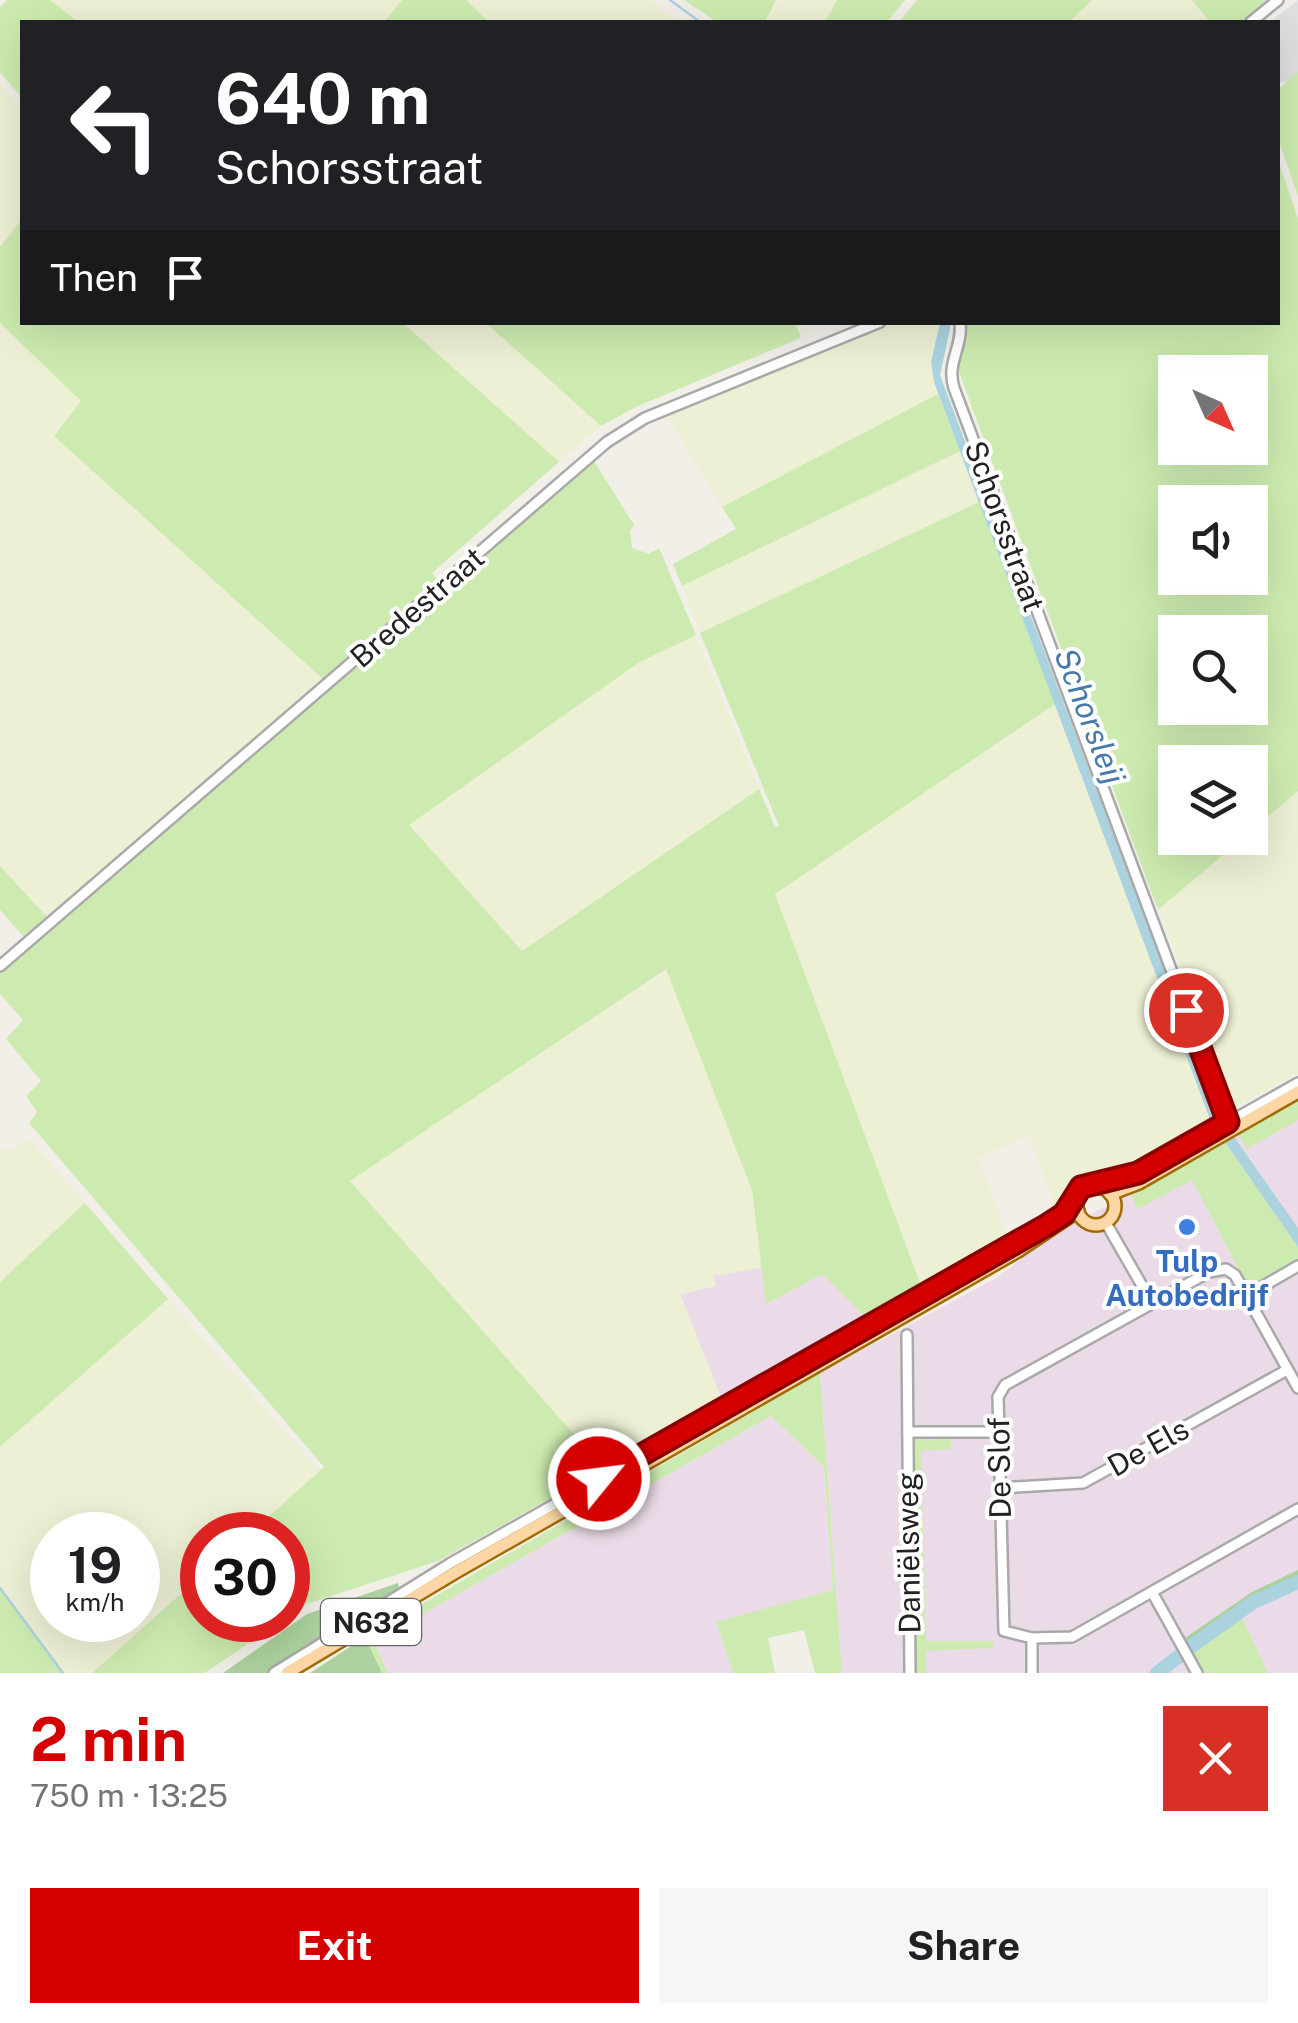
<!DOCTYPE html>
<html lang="en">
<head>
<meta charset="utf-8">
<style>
  :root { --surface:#fff; --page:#f6f6f6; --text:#202124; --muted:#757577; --accent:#d40000 }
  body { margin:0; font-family:"Public Sans",sans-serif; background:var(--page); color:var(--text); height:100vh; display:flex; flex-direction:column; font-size:38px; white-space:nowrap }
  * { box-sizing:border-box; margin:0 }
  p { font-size:32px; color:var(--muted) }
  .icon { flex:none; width:55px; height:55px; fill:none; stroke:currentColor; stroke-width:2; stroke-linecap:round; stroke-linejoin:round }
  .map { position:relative; height:1673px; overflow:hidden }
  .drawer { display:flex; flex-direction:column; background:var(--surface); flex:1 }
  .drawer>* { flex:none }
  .top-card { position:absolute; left:20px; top:20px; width:1260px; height:305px; border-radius:0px; box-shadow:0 10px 40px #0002; background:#202124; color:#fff; overflow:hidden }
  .needle { width:65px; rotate:135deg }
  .tools { position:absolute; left:1158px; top:355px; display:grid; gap:20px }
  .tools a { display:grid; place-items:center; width:110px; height:110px; border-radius:0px; background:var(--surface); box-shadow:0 10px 40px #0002; font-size:50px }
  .speed { position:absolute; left:30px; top:1512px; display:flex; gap:20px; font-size:50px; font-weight:700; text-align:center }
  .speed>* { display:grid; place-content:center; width:130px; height:130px; border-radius:50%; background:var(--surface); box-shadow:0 10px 40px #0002; line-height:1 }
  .speed small { font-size:25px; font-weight:400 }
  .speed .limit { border:15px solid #d22; background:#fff; color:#111 }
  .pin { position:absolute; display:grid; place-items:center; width:85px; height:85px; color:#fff; margin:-42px; border:5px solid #fff; border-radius:50%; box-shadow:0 2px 10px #0007 }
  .me { position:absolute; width:110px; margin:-55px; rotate:61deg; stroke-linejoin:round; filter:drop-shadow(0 0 8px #0008) }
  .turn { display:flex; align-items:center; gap:35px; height:210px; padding:0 30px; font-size:45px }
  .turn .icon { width:130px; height:130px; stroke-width:2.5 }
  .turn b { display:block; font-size:70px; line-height:85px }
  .then { display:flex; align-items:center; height:95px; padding:0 30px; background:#0003; gap:20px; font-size:38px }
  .round { display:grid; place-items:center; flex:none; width:105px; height:105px; border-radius:0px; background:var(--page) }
  .overview { display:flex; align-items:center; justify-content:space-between; height:170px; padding:0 30px }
  h1 { font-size:60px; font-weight:700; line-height:75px; color:var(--accent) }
  .button { display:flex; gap:20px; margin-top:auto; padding:20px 30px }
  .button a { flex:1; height:115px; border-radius:0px; background:var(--accent); color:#fff; font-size:40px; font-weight:700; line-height:115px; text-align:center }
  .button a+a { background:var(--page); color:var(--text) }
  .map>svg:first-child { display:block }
  .residential { fill:#e0dfdf }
  .industrial { fill:#ebdbe8 }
  .farmland { fill:#eef0d5; fill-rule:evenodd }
  .grass { fill:#cdebb0; fill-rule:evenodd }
  .forest { fill:#add19e }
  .water { fill:#aad3df }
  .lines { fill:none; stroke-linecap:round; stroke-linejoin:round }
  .stream { stroke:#aad3df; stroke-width:2.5 }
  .river { stroke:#aad3df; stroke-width:14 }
  .minor-casing { stroke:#a9a9a9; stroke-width:14 }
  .major-casing { stroke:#a06b00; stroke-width:16 }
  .minor { stroke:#fff; stroke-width:9 }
  .major { stroke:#fcd6a4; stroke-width:11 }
  .route-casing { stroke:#8a0000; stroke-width:25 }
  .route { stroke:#d40000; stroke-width:18 }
  .shop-dot { fill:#3f7fe0; stroke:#fff; stroke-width:4 }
  .labels { text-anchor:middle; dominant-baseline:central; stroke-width:8; stroke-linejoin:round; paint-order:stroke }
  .shield { fill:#fff; stroke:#646464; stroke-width:2.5 }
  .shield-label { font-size:28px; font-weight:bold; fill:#222 }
  .street-label { font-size:30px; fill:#222; stroke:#fff }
  .shop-label { font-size:30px; font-weight:bold; fill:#366cbe; stroke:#fff }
  .water-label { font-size:32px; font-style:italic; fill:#4a7aab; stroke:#fff }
</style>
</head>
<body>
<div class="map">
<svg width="1298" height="1673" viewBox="0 0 1298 1673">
  <rect width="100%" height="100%" fill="#f2efe9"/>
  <!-- residential -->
  <path class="residential" d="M1298 0V79L1278 83V22H1270Z"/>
  <!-- industrial -->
  <g class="industrial">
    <path d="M1298 1103V1673H842L820 1373 998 1277 1049 1237Z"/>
    <path d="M764 1262 824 1269 850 1283 871 1327 727 1409 718 1401 675 1286Z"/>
    <path d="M771 1416 824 1467 833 1590 720 1626 733 1673H388L374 1642Z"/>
  </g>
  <!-- farmland -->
  <g class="farmland">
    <path d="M50 0H402L384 22H78Z"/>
    <path d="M466 0H650L680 22H489Z"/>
    <path d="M778 0H837L825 22H766Z"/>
    <path d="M1092 0H1192L1210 22H1069Z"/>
    <path d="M0 84 22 110V219L0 247Z"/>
    <path d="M0 323 81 401 54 436 323 679 47 917 0 866Z"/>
    <path d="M403 323H486L601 426 559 462Z"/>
    <path d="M888 323H940L931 366 938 394 722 507 667 416Z"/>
    <path d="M960 451 979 502 700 633 682 586Z"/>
    <path d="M696 635 759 789 522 951 408 825 638 663Z"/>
    <path d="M1055 704 1211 1122 1123 1171 1083 1178 1056 1210 1029 1136 979 1157 1008 1238 922 1288 775 894Z"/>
    <path d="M1298 791V1073L1234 1108 1159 910 1243 838H1250V832Z"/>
    <path d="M666 968 752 1190 761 1268 713 1276 716 1286 680 1294 723 1402 604 1468 350 1181Z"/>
    <path d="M29 1138 85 1203 0 1282V1150H13Z"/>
    <path d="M168 1299 320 1471 248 1535H202V1575L92 1673H64L0 1588V1447ZM52 1535H138V1620H52Z"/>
  </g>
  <!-- grass -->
  <g class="grass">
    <path d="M7 0H50L78 22H22V98L0 72V7Z"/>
    <path d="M402 0H466L489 22H384Z"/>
    <path d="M684 0H776L765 22H717Z"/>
    <path d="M837 0H905L887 22H825Z"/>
    <path d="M917 0H1092L1069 22H899Z"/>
    <path d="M1192 0H1268L1241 22H1210Z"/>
    <path d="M1298 72V196L1278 138V89Z"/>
    <path d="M1278 160 1298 218V791L1250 832V762H1175V838H1243L1158 910 957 367 967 338V323L1278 322ZM1175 372H1250V448H1175ZM1175 502H1250V578H1175ZM1250 632V708H1175V632Z"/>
    <path d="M22 219V322L403 323 559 462 432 573 437 579 323 679 54 436 81 401 0 323V247Z"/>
    <path d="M795 323 801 337 798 339 636 407 601 426 486 323Z"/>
    <path d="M938 394 960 451 682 586 673 564 736 529 722 507Z"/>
    <path d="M594 461 634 525 630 531 632 548 649 554 659 548 696 635 638 663 409 825 522 951 759 789 775 827 779 826 700 633 979 502 1055 704 775 894 922 1288 867 1319 822 1274 766 1304 752 1190 666 969 350 1181 604 1468 438 1561 307 1604 288 1617V1535H248L324 1467 29 1123 37 1112 26 1096 41 1081 6 1039 23 1020 0 994V974Z"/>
    <path d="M0 866 47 917 24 937 0 910Z"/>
    <path d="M1298 1101V1120L1247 1149 1237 1133Z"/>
    <path d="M1225 1142 1298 1247V1262L1249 1285 1244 1279 1192 1180 1138 1209 1131 1196Z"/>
    <path d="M85 1203 168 1299 0 1447V1282Z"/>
    <path d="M820 1373 842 1673H815L804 1630 768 1638 775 1673H733L716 1622 833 1590 824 1467 771 1416 374 1642 388 1673H382L365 1637Z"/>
    <path d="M924 1435 925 1441 951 1438V1449L921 1451 926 1641H993V1648L926 1651V1673H915L911 1442 912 1437Z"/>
    <path d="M202 1575V1620H283L205 1673H92Z"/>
    <path d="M0 1588 64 1673H0Z"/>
    <path d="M1240 1613 1268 1673H1203L1190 1650Z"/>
  </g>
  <!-- forest -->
  <g class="forest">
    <path d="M1298 1570V1580L1263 1597 1190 1649 1185 1638 1252 1592Z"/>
    <path d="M398 1583 400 1591 268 1673H223L307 1614Z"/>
    <path d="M365 1637 382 1673H310Z"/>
  </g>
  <!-- water -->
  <g class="water">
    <path d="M940 323H950V329L940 375 1220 1117 1211 1122 934 382 931 362Z"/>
    <path d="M1234 1137 1298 1228V1247L1225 1142Z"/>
  </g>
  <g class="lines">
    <!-- stream -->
    <g class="stream">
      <path d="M670 0 700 22"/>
      <path d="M0 1588 63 1673"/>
    </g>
    <!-- river -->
    <g class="river">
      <path d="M1189 1648 1252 1603 1298 1582"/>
      <path d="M1157 1673 1182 1654"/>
    </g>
    <defs>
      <g id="minor">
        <path d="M1251 22 1278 0"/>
        <path d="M960 322C963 348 946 362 954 388L1228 1122"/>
        <path d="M0 966 607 442 645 418 880 322"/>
        <path d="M1106 1223 1152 1303"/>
        <path d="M1246 1296 1298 1266"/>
        <path d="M907 1335 910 1673"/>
        <path d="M1298 1388 1235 1275 1226 1269 1209 1272 1005 1385 998 1397 1004 1631 1032 1638 1072 1637 1298 1509"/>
        <path d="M908 1432H998"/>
        <path d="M999 1488 1083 1483 1287 1370"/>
        <path d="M1152 1592 1197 1673"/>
        <path d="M1032 1638V1673"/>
        <path d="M274 1673 451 1563 1047 1225 1064 1213 1081 1187 1139 1173 1298 1083"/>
      </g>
      <g id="major">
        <circle cx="1096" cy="1206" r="19"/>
        <path d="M1110 1194 1139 1183 1298 1092"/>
        <path d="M287 1673 456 1572 1018 1251 1078 1211"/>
      </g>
    </defs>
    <!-- minor casing -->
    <use href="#minor" class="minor-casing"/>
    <!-- major casing -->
    <use href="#major" class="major-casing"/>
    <!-- minor -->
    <use href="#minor" class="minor"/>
    <!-- major -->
    <use href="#major" class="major"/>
  </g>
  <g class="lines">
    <defs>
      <path id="route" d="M599 1479 1047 1225 1064 1214 1081 1187 1138 1173 1228 1122 1186 1010"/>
    </defs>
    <!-- route casing -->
    <use href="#route" class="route-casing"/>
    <!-- route -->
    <use href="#route" class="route"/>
  </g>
  <!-- markers -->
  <circle class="shop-dot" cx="1187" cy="1227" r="10"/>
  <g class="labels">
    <!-- shield labels -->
    <rect class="shield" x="321" y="1599" width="100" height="46" rx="8"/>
    <g class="shield-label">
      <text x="371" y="1622">N632</text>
    </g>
    <!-- street labels -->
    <g class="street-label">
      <text transform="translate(1005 526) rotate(70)">Schorsstraat</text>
      <text transform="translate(417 607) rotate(-41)">Bredestraat</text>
      <text transform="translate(1148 1447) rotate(-29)">De Els</text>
      <text transform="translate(999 1468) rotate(-91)">De Slof</text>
      <text transform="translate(908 1553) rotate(-91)">Daniëlsweg</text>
    </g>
    <!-- shop labels -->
    <g class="shop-label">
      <text x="1187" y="1261">Tulp<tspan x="1187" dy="34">Autobedrijf</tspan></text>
    </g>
    <!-- water labels -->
    <g class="water-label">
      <text transform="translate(1090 716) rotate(69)">Schorsleij</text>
    </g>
  </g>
</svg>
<div class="tools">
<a><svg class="needle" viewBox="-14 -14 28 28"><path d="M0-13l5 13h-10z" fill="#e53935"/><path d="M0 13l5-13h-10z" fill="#757577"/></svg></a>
<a><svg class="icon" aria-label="sound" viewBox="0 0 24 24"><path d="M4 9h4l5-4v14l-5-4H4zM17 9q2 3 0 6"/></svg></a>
<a><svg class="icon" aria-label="search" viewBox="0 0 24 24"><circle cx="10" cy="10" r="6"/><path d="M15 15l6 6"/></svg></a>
<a><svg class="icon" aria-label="layers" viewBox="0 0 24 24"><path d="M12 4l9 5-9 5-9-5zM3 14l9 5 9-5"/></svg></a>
</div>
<div class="speed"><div>19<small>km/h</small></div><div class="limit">30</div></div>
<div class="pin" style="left:1186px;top:1010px;background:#d93025"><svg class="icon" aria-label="arrive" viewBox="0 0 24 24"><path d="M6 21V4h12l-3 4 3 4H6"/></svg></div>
<svg class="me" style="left:599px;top:1479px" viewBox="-20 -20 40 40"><circle r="17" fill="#d40000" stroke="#fff" stroke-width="3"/><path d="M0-11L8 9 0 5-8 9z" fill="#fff"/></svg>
<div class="top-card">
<div class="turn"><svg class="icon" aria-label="left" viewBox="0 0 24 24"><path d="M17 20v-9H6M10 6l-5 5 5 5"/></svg><div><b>640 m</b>Schorsstraat</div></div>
<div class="then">Then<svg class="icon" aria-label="arrive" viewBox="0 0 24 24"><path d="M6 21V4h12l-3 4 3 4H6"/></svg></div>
</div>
</div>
<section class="drawer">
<div class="overview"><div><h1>2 min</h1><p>750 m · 13:25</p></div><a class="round" style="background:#d93025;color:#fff"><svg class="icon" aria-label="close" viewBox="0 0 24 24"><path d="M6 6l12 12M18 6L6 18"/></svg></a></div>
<div class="button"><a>Exit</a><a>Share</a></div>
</section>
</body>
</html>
